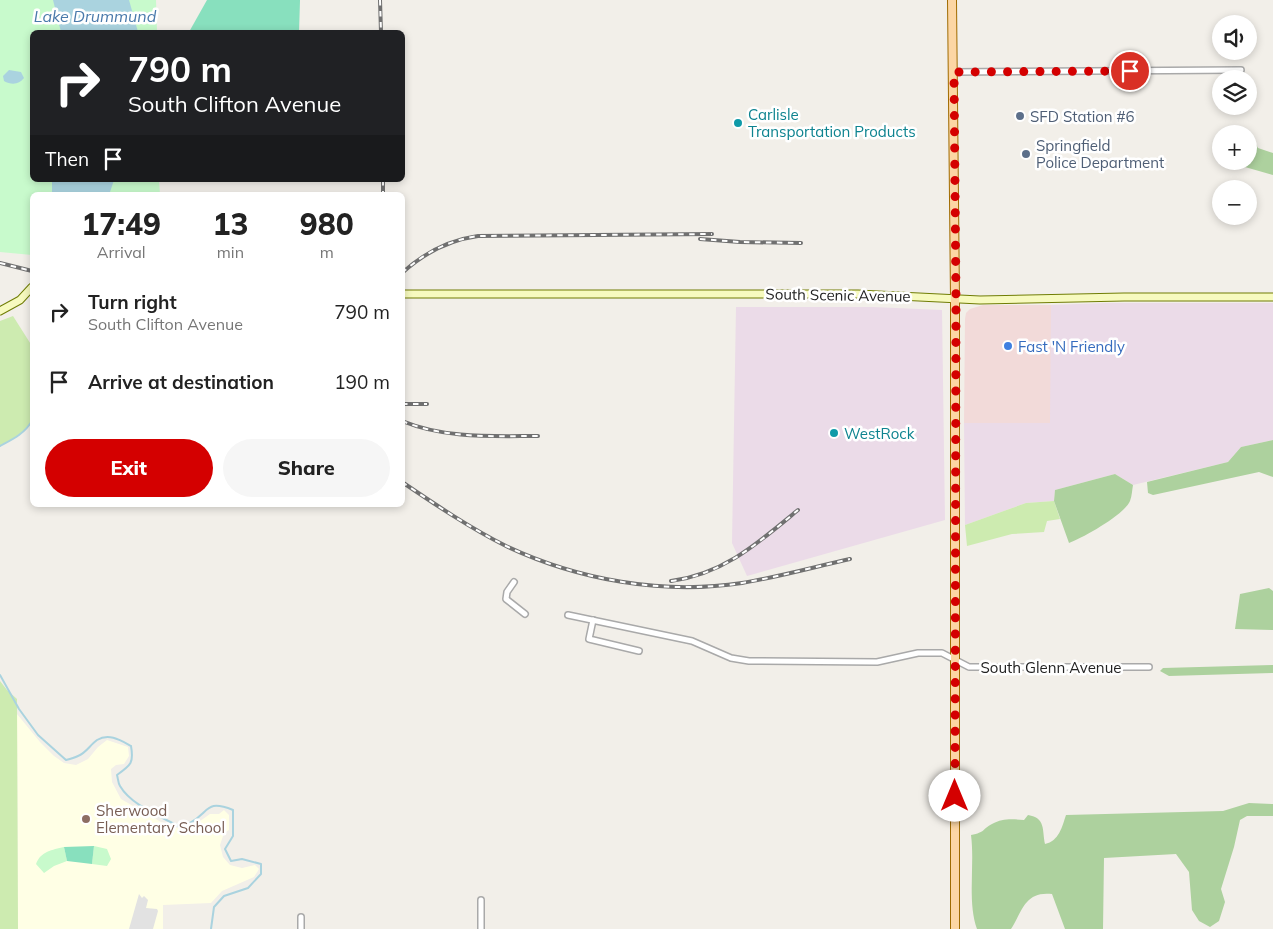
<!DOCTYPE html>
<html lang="en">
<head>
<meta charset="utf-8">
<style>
  :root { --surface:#fff; --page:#f6f6f6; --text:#222; --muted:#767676; --accent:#d40000 }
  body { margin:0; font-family:Mulish,sans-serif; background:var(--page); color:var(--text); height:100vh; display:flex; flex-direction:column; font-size:19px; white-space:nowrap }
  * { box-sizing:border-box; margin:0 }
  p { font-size:16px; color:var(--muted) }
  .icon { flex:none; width:28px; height:28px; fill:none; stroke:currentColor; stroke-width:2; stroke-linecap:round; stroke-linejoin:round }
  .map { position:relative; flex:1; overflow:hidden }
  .drawer { position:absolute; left:30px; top:192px; width:375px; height:315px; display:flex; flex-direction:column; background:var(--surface); border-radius:8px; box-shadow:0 2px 8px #0003 }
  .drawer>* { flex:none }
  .banner { position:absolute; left:30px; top:30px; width:375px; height:152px; border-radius:8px; box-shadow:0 2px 8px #0003; background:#202124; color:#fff; overflow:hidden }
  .buttons { position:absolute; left:1212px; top:15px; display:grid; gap:10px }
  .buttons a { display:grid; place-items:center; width:45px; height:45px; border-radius:50%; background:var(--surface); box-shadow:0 2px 8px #0003; font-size:25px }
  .pin { position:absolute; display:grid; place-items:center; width:42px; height:42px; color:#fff; margin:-21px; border:2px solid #fff; border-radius:50%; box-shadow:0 1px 5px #0007 }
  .me { position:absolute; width:55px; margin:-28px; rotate:0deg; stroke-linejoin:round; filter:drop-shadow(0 0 4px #0008) }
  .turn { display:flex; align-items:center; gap:18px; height:105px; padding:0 15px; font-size:22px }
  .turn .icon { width:65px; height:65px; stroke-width:2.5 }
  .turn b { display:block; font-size:35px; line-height:42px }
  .then { display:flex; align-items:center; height:48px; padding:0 15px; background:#0003; gap:10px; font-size:19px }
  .eta { display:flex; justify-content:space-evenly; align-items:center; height:85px; text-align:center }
  .eta b { font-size:30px; font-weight:800; line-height:35px }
  .action { display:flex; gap:10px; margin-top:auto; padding:10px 15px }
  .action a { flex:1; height:58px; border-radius:30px; background:var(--accent); color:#fff; font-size:20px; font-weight:800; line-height:58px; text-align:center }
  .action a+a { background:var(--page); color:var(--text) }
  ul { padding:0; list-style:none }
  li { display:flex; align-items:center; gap:15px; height:70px; padding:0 15px }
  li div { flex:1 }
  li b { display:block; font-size:19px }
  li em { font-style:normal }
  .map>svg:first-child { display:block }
  .commercial { fill:#f2dad9 }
  .industrial { fill:#ebdbe8 }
  .education { fill:#ffffe5 }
  .grass { fill:#cdebb0 }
  .forest { fill:#add19e }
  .park { fill:#c8facc }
  .pitch { fill:#88e0be }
  .parking { fill:#e2e2e2 }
  .water { fill:#aad3df }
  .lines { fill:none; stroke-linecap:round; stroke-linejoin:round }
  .stream { stroke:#aad3df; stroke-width:2 }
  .minor-casing { stroke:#a9a9a9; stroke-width:8 }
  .secondary-casing { stroke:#707d05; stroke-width:9 }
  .primary-casing { stroke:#a06b00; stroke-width:10 }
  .minor { stroke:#fff; stroke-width:5 }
  .secondary { stroke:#f7fabf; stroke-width:7 }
  .primary { stroke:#fcd6a4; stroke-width:8 }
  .rail-casing { stroke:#707070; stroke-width:4 }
  .rail { stroke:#fff; stroke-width:2; stroke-dasharray:5.5; stroke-linecap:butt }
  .route { stroke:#d40000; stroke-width:9; stroke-dasharray:0 16.2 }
  .service-dot { fill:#5c6f8a; stroke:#fff; stroke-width:2 }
  .culture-dot { fill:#0f9aa8; stroke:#fff; stroke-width:2 }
  .shop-dot { fill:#3f7fe0; stroke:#fff; stroke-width:2 }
  .education-dot { fill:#8d6e63; stroke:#fff; stroke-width:2 }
  .labels { text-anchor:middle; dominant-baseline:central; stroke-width:5; stroke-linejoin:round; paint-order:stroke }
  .culture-label { font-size:15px; fill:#0d838f; stroke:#fff; text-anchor:start }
  .service-label { font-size:15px; fill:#4e5e75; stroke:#fff; text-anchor:start }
  .street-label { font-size:15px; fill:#222; stroke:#fff }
  .shop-label { font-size:15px; fill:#366cbe; stroke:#fff; text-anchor:start }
  .education-label { font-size:15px; fill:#785e54; stroke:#fff; text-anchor:start }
  .water-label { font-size:16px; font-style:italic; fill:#4a7aab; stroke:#fff }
</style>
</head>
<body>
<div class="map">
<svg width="1273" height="929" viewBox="0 0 1273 929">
  <rect width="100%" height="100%" fill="#f2efe9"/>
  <!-- commercial -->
  <path class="commercial" d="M983 305H1051V423H964L965 319 966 313 970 309Z"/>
  <!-- industrial -->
  <g class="industrial">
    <path d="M1106 303H1273V440L1241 447 1228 462 1133 485 1115 474 1055 490 1054 501 1026 503 965 525 964 423H1050L1051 305Z"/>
    <path d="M736 307H873L942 310 945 520 747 576 732 543Z"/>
  </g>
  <!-- education -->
  <path class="education" d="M17 714 40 742 54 756 64 763 76 765 88 759 98 747 107 740 128 747 129 756 124 764 116 765 111 769 112 782 121 799 161 822 186 831 210 814H219L224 810 229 815V830L224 833 220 845 223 857 230 865 242 868 255 865 259 869 254 877 222 891 211 903 163 905V929H18Z"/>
  <!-- grass -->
  <g class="grass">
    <path d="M13 316 32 346V421C24 434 13 439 0 446V321Z"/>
    <path d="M1054 501 1060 519 1047 521 1044 532 1012 534 967 546 965 525 1026 503Z"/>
    <path d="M0 681 7 690 17 699 18 929H0Z"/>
  </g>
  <!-- forest -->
  <g class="forest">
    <path d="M1249 136H1251L1258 148 1273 153V175L1238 165V161H1249Z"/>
    <path d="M1273 440V477L1259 472 1153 495 1148 493 1147 482 1228 462 1241 447Z"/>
    <path d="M1115 474 1133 485C1132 490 1132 496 1130 501 1125 514 1083 538 1069 543L1054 501 1055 490Z"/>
    <path d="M1269 588 1273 591V630L1235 629 1240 594Z"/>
    <path d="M1273 665V673L1169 676 1160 671 1163 668Z"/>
    <path d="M1249 803 1273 804V816H1247L1240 820 1234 847 1221 889 1225 902 1219 921 1210 927 1199 921 1192 910 1189 872 1176 854 1104 858 1103 929H1065L1052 894C1025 891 1023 910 1011 929H977C967 901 975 865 971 835 986 832 981 830 992 824 1003 818 1012 819 1024 820L1028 815C1046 818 1042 830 1045 844 1059 841 1062 827 1066 815L1223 811Z"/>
  </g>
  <!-- park -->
  <g class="park">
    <path d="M0 0H156L157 32H32V180H159L160 195H32V255L0 252Z"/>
    <path d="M94 846 107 849 111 859 107 866 92 864Z"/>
    <path d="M64 847 67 861 54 866 44 873 36 864C41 851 52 850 64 847Z"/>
  </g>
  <!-- pitch -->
  <g class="pitch">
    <path d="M207 0H300L299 32H189Z"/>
    <path d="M94 846 92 864 67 861 64 847Z"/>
  </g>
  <!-- parking -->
  <path class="parking" d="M139 894 142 898 144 896 148 900 146 908 157 909 158 911 153 929H129Z"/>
  <!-- water -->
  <g class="water">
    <path d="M53 0H129L138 32H61Z"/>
    <path d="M9 70 21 72 24 78C19 85 11 85 4 81L3 76Z"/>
    <path d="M52 180H114L109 195H52Z"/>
  </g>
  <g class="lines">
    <!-- stream -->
    <g class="stream">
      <path d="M32 350V378"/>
      <path d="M0 446C13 439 24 434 32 421"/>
      <path d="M0 675 19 709 38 735 66 760C70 759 74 758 78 756 86 753 90 745 97 740 109 733 120 740 131 746 134 763 131 765 117 775 118 778 118 783 120 786 131 805 160 816 178 826 182 825 187 825 190 823 210 812 205 799 233 810V836L225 849 231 861 242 859 261 864V874L248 888 224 896 214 907 211 929"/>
    </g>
    <defs>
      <g id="minor">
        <path d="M954 72 1241 70"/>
        <path d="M514 582 507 592 506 599 525 614"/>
        <path d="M568 615 692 641 731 658 749 661 877 662 918 653H942L969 667H1149"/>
        <path d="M593 620 589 639 639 651"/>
        <path d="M481 900V929"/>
        <path d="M301 917V929"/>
      </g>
      <g id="secondary">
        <path d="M402 294H858L980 300 1124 297H1273"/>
        <path d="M0 311 20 300 32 287"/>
      </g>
      <path id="primary" d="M952 0 955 299V929"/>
    </defs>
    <!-- minor casing -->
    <use href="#minor" class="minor-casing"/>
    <!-- secondary casing -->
    <use href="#secondary" class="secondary-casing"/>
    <!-- primary casing -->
    <use href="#primary" class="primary-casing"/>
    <!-- minor -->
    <use href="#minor" class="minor"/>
    <!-- secondary -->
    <use href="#secondary" class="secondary"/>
    <!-- primary -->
    <use href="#primary" class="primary"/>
    <defs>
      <g id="rail">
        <path d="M380 0 381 32"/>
        <path d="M383 180V195"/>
        <path d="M700 239 740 242 801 243"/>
        <path d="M0 263 32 271"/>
        <path d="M402 273C424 253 449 240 478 236L712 234"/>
        <path d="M402 404H427"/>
        <path d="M402 421C446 439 492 436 538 436"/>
        <path d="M402 482C436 505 470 528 506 546 578 580 663 595 742 583 778 577 814 567 850 559"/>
        <path d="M671 581C724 574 758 543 798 510"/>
      </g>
    </defs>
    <!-- rail casing -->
    <use href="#rail" class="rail-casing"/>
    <!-- rail -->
    <use href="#rail" class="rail"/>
  </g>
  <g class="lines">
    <!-- route -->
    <path class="route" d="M955 796 956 299 954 72 1130 71"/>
  </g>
  <!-- markers -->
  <g class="service-dot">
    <circle cx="1020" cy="116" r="5"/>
    <circle cx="1026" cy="154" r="5"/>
  </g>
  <g class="culture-dot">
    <circle cx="738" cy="123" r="5"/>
    <circle cx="834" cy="433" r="5"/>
  </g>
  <circle class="shop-dot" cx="1008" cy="346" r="5"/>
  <circle class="education-dot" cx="86" cy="819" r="5"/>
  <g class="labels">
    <!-- culture labels -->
    <g class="culture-label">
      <text x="748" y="114">Carlisle<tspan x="748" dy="17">Transportation Products</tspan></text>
      <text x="844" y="433">WestRock</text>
    </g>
    <!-- service labels -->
    <g class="service-label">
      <text x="1030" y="116">SFD Station #6</text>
      <text x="1036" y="145">Springfield<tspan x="1036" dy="17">Police Department</tspan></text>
    </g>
    <!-- street labels -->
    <g class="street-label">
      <text transform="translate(838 295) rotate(1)">South Scenic Avenue</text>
      <text x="1051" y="667">South Glenn Avenue</text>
    </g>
    <!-- shop labels -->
    <g class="shop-label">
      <text x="1018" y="346">Fast 'N Friendly</text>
    </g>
    <!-- education labels -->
    <g class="education-label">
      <text x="96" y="810">Sherwood<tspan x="96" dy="17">Elementary School</tspan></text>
    </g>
    <!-- water labels -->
    <g class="water-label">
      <text x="95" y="16">Lake Drummund</text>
    </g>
  </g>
</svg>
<div class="buttons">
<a><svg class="icon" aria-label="sound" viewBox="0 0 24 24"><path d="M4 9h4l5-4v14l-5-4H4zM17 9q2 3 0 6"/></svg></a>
<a><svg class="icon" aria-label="layers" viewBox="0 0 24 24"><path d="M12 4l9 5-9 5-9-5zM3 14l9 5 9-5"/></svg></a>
<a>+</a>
<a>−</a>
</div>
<div class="pin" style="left:1130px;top:71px;background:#d93025"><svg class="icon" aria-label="arrive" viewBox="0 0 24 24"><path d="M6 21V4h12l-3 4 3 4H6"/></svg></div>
<svg class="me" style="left:955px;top:796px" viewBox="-20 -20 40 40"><circle r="19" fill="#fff"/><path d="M0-13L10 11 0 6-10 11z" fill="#d40000"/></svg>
<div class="banner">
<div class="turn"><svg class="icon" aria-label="right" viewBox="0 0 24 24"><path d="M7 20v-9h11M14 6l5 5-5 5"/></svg><div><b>790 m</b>South Clifton Avenue</div></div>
<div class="then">Then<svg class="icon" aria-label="arrive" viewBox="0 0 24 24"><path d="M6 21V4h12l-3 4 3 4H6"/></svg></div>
</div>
<section class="drawer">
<div class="eta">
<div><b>17:49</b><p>Arrival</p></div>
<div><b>13</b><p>min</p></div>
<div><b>980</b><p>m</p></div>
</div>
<ul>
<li><svg class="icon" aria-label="right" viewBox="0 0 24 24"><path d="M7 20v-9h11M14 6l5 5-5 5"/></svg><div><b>Turn right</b><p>South Clifton Avenue</p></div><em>790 m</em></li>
<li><svg class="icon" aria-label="arrive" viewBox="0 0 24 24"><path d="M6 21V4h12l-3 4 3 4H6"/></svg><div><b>Arrive at destination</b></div><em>190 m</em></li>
</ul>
<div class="action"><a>Exit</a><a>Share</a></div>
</section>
</div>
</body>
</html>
